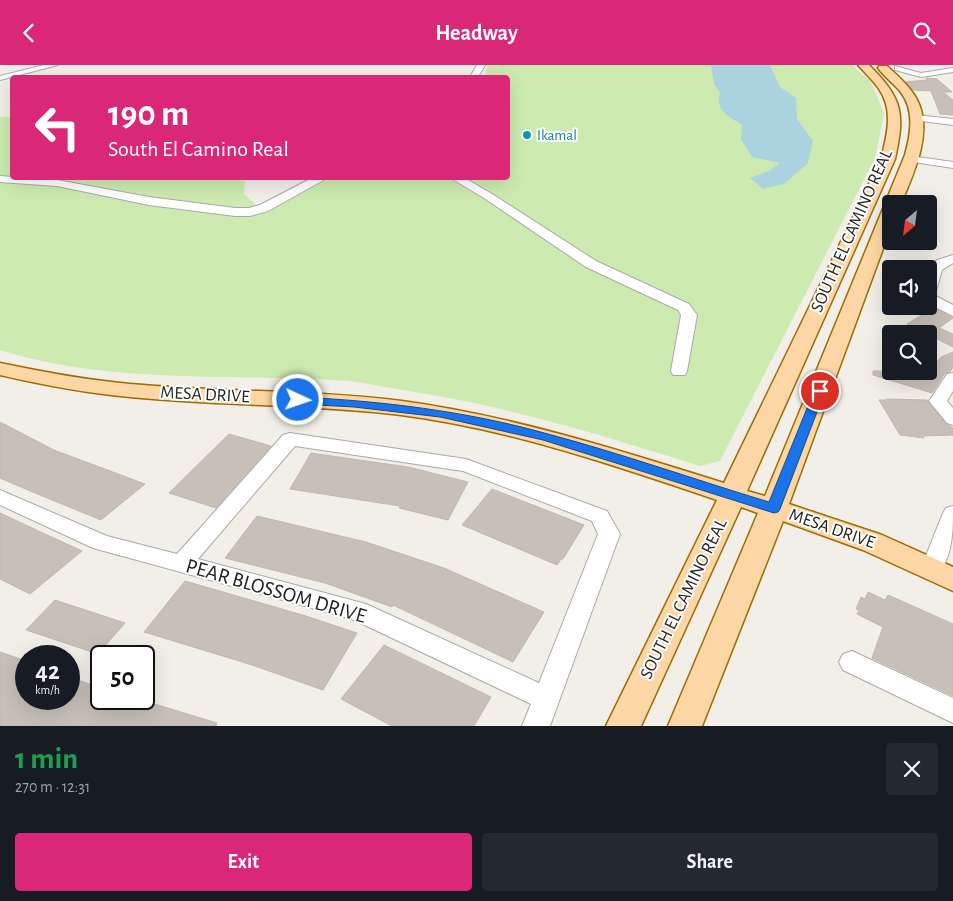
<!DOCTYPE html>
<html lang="en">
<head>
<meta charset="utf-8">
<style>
  :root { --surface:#171b24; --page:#242831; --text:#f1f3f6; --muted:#9ea1a6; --accent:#db2777 }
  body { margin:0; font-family:"Alegreya Sans",sans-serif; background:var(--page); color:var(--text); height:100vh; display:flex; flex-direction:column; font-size:19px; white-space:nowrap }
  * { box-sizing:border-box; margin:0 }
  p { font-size:16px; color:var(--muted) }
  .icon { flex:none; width:28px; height:28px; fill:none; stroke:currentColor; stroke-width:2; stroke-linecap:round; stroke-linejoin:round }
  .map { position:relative; height:661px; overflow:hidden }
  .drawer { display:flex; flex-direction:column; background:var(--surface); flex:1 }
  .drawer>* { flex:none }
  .top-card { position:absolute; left:10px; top:10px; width:500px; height:105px; border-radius:5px; box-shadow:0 5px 20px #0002; background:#db2777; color:#fff; overflow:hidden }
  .needle { width:32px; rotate:208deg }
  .controls { position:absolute; left:882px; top:130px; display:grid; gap:10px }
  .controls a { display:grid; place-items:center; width:55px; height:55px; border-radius:5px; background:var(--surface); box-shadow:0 5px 20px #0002; font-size:25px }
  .speed { position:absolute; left:15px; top:580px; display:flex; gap:10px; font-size:25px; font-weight:700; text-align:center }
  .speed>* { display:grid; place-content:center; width:65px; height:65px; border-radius:50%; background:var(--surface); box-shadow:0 5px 20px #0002; line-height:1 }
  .speed small { font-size:12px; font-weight:400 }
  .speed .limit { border:2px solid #111; border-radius:8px; background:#fff; color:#111 }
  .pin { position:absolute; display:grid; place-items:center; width:42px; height:42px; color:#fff; margin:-21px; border:2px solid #fff; border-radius:50%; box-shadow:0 1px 5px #0007 }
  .me { position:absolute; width:55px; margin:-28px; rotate:93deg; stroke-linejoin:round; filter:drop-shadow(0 0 4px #0008) }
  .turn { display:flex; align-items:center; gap:18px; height:105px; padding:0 15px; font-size:22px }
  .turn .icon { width:65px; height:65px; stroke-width:2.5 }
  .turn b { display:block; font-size:35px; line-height:42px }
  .round { display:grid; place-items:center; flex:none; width:52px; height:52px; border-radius:5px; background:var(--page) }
  .overview { display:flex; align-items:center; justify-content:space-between; height:85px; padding:0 15px }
  h1 { font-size:30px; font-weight:700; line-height:38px; color:#1e9e55 }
  .button { display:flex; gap:10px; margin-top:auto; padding:10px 15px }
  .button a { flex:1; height:58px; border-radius:5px; background:var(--accent); color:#fff; font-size:20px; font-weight:700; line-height:58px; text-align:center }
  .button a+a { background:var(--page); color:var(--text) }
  header { display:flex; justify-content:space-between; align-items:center; height:65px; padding:0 15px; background:var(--accent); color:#fff; font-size:22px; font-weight:700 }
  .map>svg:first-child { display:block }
  .grass { fill:#cdebb0 }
  .water { fill:#aad3df }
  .building { fill:#c7bfb8; stroke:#c4b6ab }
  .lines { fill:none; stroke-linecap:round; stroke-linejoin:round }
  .minor-casing { stroke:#a9a9a9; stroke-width:2 }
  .major-casing { stroke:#a06b00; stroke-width:3 }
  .minor { fill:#fff; fill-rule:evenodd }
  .major { fill:#fcd6a4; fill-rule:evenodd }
  .route { fill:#1a73e8; stroke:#114b97 }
  .culture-dot { fill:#0f9aa8; stroke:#fff; stroke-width:2 }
  .labels { text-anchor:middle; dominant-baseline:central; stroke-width:4; stroke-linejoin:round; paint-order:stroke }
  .far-culture-label { font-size:15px; fill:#0d838f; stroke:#fff; text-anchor:start }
  .street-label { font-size:18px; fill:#222; stroke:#fff }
  .near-street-label { font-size:21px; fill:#222; stroke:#fff }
</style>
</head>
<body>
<header><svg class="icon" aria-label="back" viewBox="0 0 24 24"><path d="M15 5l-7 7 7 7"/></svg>Headway<svg class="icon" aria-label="search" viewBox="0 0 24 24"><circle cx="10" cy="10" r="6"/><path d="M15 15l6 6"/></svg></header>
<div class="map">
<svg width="953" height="661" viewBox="0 0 953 661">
  <rect width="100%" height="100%" fill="#f2efe9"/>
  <!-- grass -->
  <path class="grass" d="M487 0H852L871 17 884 48 875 93 720 396 700 401C604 371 508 341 408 326 388 323 368 318 348 316 233 308 112 320 0 285V52H12V112L234 113 245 116 244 129 265 148 330 113 508 112V12H483L485 11Z"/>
  <!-- water -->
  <path class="water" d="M711 0H770L780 22 796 33 797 54 813 76 808 98 784 119 763 124 750 113 769 106 780 98 752 92 741 74 742 60C729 51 715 47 720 28L714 19Z"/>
  <!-- building -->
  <g class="building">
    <path d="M926 13 937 14 952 27H943L953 35V50L940 49 931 26 913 25 906 17 927 15Z"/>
    <path d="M933 243 953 253 939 263 953 269V282L907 259Z"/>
    <path d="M953 287V302L950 307 945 308 932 328 873 310V306H930L941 292Z"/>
    <path d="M886 334 927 335 946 359 953 363V370L923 371 924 373 900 370 879 335H887Z"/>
    <path d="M0 357 54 385 145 419 101 455 35 428 0 413Z"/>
    <path d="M229 369 271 381 216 443 169 428Z"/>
    <path d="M311 388 408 402 468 417 448 455 399 443 400 441 290 424Z"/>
    <path d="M492 424 584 460 563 494H561L557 500 462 460Z"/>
    <path d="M0 448 43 468 82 486 30 529 0 514Z"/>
    <path d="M257 451 366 477 444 503 544 547 513 597 393 540 392 542 325 518 225 493Z"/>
    <path d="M185 516 306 551 357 568 323 625 249 599 144 567Z"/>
    <path d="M868 527 885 535 888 530 953 559V631L872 593 883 562 857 549 859 545 856 544 861 532 865 534Z"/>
    <path d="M55 535 125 558 98 589 26 565Z"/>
    <path d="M384 580 491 632 474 661H392L341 634Z"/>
    <path d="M0 587 26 596V634H69V612L101 623V634H138L217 658 216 661H0Z"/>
  </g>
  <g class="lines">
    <defs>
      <g id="minor">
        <path d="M44 0H58L0 15V11Z"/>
        <path d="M477 0H485L478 12H470Z"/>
        <path d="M895 1 921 8 953 3V7L921 12 895 5Z"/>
        <path d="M916 50 953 54V60L913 55 911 53Z"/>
        <path d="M911 91 953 97V103L907 96 906 94Z"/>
        <path d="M0 111 57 115 149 132 235 143H249L260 140 314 112H329L268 146 250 151H235L149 140 57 121 0 117Z"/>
        <path d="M449 112H463L492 129 596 196 689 239 697 250 687 306 685 310H673L671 306 681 250 678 245 586 202 484 133Z"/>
        <path d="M953 190V198L942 205 936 226 932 229 953 240V251L929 239V204L937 195Z"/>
        <path d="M953 308V326L947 336 953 343V360L947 358 929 336 947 309Z"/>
        <path d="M290 368 466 394 607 446 620 469 550 661H522L531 639 352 554 93 483 0 440V425L107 471 177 489 283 370ZM295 381 463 406 592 456 598 469 539 618 366 539 198 494Z"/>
        <path d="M953 441C953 467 953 485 940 509L932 512 924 509 921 503 943 448 946 443Z"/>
        <path d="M852 586 953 633V658L843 605 839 597 843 589Z"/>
      </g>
      <path id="major" d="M858 0H869C903 34 905 48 895 94L747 426 765 431 905 90C911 68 915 45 900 26 893 18 884 11 878 3L879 1H887C898 11 913 24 919 39 932 71 913 109 901 139H891V162L789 439 882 470 953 502V526L863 485 783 456 702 661H668L758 448 741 442 641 661H606L717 435C614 400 509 364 401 350 311 339 220 341 130 332 86 328 43 320 0 310V298C43 307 86 315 130 319 221 327 312 325 402 336 512 351 619 385 724 418L881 94C887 70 894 46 879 24 873 15 865 8 858 0Z"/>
    </defs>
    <!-- minor casing -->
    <use href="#minor" class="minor-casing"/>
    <!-- major casing -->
    <use href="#major" class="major-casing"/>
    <!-- minor -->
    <use href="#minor" class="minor"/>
    <!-- major -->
    <use href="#major" class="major"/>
  </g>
  <!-- route -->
  <path class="route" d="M820 322 825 326 780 444 778 447 774 448 543 375 440 352 354 342 298 339 292 335 298 332C382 336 466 346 548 369 623 389 696 415 769 437L814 326Z"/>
  <!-- markers -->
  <circle class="culture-dot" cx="527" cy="70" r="5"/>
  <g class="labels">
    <!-- far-culture labels -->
    <g class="far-culture-label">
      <text x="537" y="70">Ikamal</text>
    </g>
    <!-- street labels -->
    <g class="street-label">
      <text transform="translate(852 166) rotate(-66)">SOUTH EL CAMINO REAL</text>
      <text transform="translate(205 330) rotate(3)">MESA DRIVE</text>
      <text transform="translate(832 464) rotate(19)">MESA DRIVE</text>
      <text transform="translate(684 534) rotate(-64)">SOUTH EL CAMINO REAL</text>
    </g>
    <!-- near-street labels -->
    <g class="near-street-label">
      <text transform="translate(276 526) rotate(16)">PEAR BLOSSOM DRIVE</text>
    </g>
  </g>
</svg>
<div class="controls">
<a><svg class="needle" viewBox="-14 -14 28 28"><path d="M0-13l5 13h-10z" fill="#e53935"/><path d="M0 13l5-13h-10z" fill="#9ea1a6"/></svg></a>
<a><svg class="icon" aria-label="sound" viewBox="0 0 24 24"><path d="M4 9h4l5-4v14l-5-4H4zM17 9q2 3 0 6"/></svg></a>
<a><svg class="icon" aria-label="search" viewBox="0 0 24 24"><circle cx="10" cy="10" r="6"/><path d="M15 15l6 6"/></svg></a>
</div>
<div class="speed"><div>42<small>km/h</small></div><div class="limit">50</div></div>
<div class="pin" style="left:820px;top:326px;background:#d93025"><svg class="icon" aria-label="arrive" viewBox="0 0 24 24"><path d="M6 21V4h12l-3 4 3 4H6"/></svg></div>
<svg class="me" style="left:298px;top:335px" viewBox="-20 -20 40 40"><circle r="17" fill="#1a73e8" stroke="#fff" stroke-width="3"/><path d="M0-11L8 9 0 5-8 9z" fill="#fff"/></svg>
<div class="top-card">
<div class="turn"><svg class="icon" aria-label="left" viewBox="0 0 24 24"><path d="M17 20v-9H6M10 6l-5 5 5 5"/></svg><div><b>190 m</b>South El Camino Real</div></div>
</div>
</div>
<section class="drawer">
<div class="overview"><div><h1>1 min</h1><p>270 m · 12:31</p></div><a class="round"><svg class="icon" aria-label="close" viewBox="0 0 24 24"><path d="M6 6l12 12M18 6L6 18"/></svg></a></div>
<div class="button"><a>Exit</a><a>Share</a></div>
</section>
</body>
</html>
